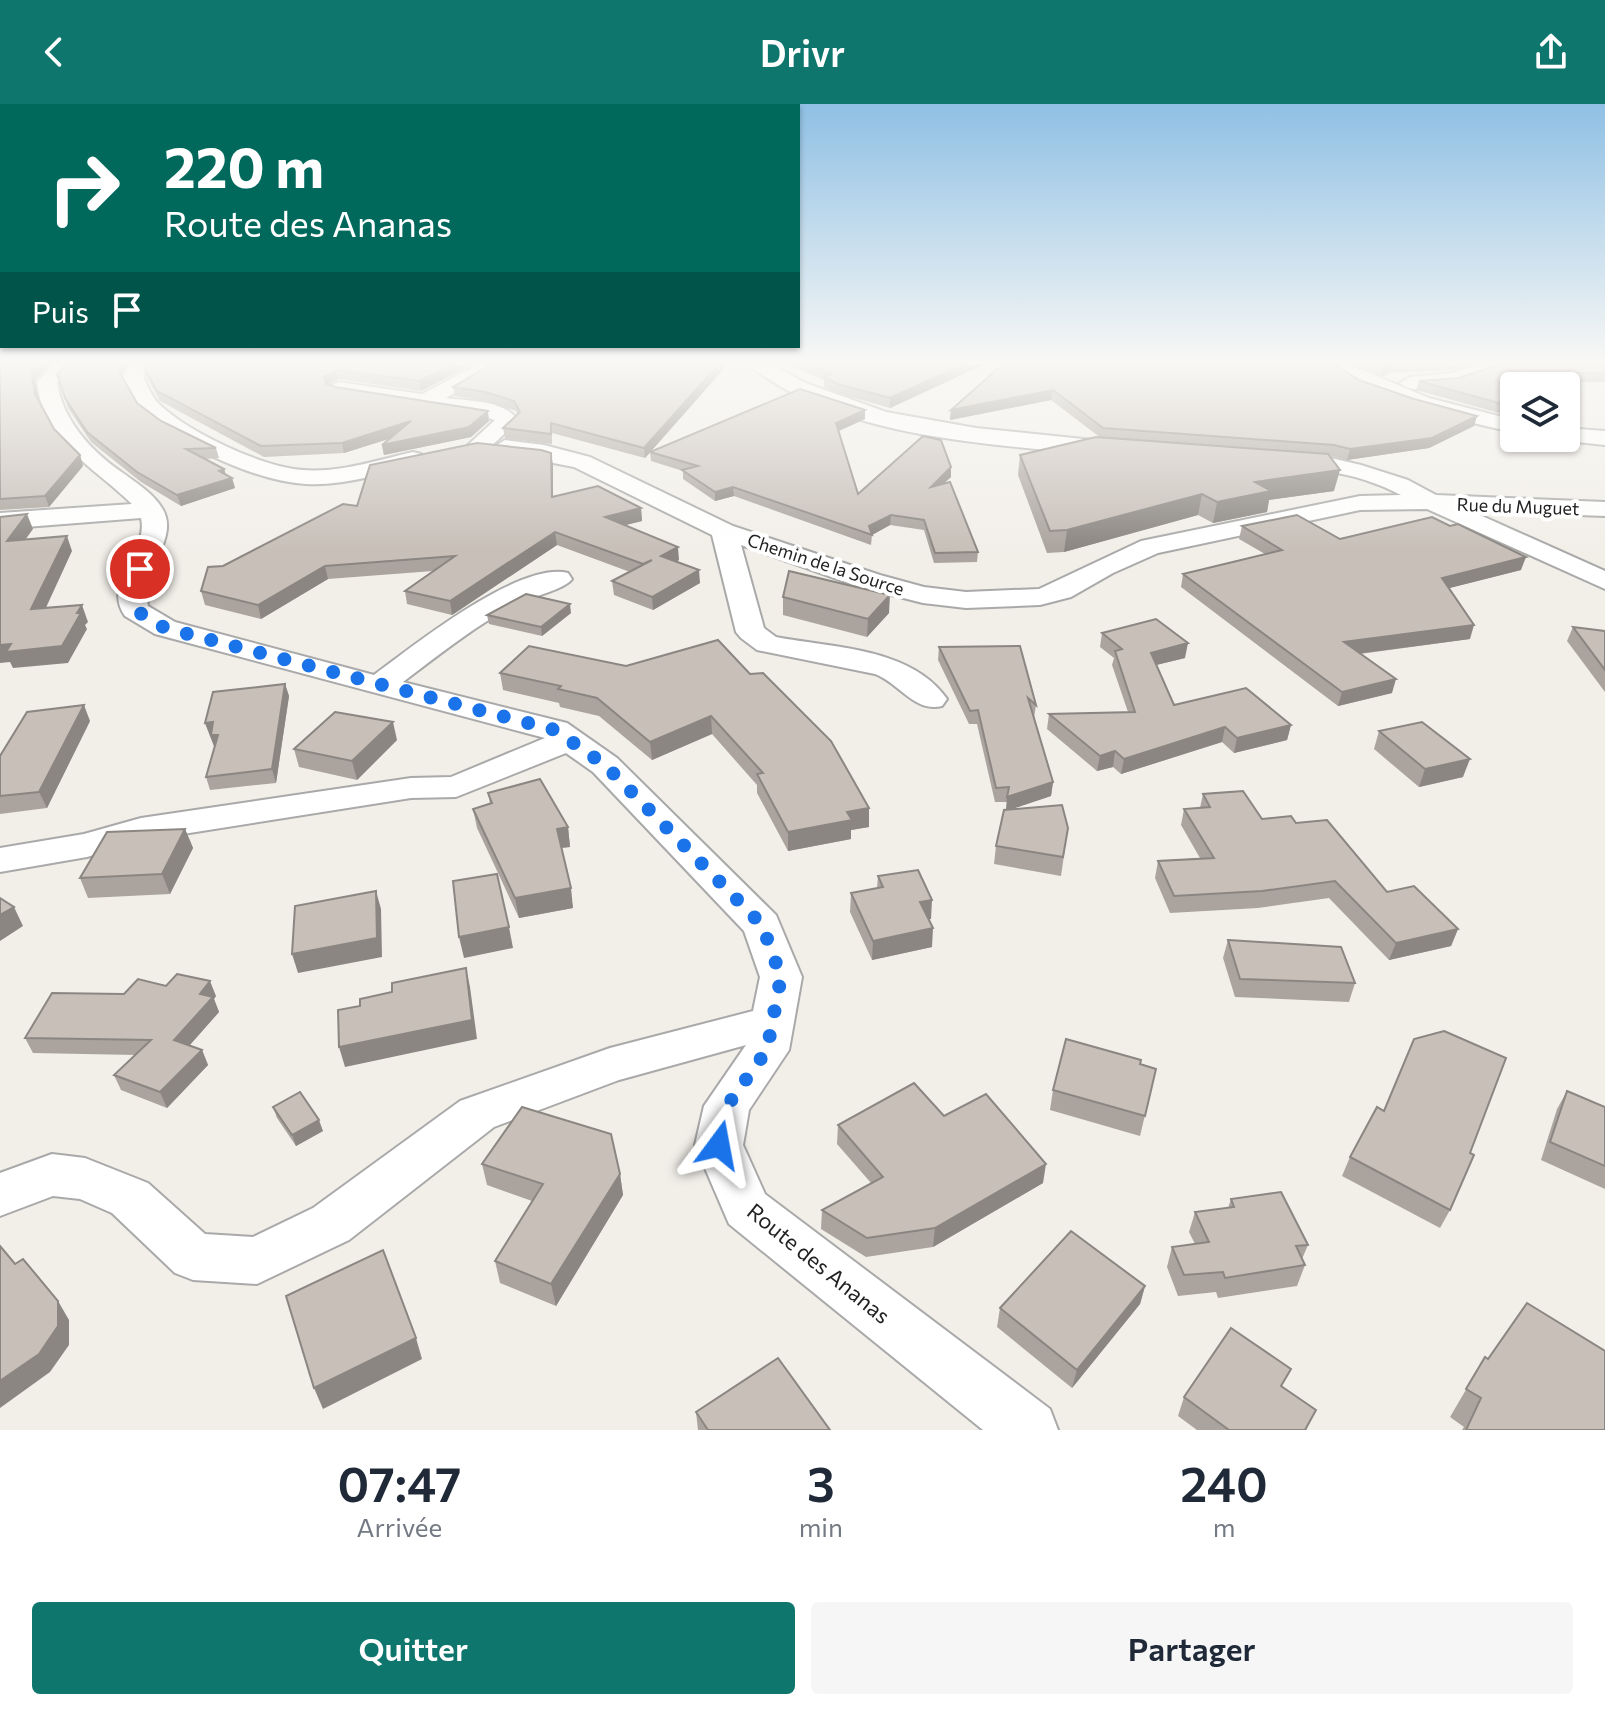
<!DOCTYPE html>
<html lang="fr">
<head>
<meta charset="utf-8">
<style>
  :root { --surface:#fff; --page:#f6f6f7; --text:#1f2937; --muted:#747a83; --accent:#0f766e }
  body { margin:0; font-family:Commissioner,sans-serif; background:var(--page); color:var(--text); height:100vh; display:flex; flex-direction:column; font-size:30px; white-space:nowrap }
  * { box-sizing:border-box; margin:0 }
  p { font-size:26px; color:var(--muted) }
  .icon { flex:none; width:44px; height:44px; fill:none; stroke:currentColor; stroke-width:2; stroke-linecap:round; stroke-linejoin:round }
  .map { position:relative; height:1326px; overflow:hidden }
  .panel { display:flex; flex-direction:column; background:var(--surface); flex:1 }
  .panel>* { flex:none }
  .guide { position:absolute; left:0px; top:0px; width:800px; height:244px; box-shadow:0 2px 6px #0004; background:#00695c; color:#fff; overflow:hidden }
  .tools { position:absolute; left:1500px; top:268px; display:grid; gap:16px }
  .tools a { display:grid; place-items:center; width:80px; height:80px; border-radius:8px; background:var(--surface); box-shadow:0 2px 6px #0004; font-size:40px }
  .pin { position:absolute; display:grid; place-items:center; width:68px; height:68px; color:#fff; margin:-34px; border:4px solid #fff; border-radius:50%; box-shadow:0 2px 8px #0007 }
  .me { position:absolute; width:88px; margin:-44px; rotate:13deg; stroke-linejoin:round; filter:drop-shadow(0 0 6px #0008) }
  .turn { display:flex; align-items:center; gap:28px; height:168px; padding:0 32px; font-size:36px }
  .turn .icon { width:104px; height:104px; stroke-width:2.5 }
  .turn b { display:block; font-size:56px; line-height:68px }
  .then { display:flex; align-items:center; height:76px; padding:0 32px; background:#0003; gap:16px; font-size:30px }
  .eta { display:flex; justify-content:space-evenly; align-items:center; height:136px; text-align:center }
  .eta b { font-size:48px; font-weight:600; line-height:56px }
  .primary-button { display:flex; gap:16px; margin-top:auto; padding:16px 32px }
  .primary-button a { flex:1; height:92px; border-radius:8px; background:var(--accent); color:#fff; font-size:32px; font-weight:600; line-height:92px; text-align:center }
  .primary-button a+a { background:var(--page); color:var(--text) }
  header { display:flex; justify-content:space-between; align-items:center; height:104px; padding:0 32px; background:var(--accent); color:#fff; font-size:36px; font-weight:600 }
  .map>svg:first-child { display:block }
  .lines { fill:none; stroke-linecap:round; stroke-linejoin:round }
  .street-casing { stroke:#a9a9a9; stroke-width:4 }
  .street { fill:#fff; fill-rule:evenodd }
  .wall { fill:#aba49e }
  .shaded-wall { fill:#8b8681 }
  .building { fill:#c7bfb8; stroke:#8b8681; stroke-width:2 }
  .route { stroke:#1a73e8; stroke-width:14; stroke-dasharray:0 25.2 }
  .labels { text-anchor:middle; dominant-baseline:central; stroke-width:8; stroke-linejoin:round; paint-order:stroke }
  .far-street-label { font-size:18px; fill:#222; stroke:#fff }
  .street-label { font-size:22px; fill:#222; stroke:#fff }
</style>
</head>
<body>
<header><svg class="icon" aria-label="back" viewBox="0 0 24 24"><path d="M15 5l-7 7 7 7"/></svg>Drivr<svg class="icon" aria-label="share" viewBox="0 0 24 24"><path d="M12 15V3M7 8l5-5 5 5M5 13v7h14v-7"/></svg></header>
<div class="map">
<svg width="1605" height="1326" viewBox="0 0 1605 1326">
  <rect width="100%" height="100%" fill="#f2efe9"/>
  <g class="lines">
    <defs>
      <g id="street">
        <path d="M53 260H73L57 279C63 316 90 346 120 367 134 377 153 389 162 404 181 434 140 466 148 502L175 518 374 571C413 542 519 457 568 469L572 475C564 486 530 493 516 500 475 522 440 550 403 578L567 619 617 654 776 811 802 873 789 946 749 1006 743 1041 765 1090 1050 1305 1058 1326H983L729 1120 695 1041 704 1002 746 941 619 976 494 1023 349 1136 257 1180 193 1176 175 1169 112 1109 80 1095 53 1092 0 1112V1069L52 1050 85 1054 148 1079 205 1130 253 1133 313 1104 460 997 610 944 753 907 760 873 744 827 593 668 566 649 456 693 411 694 145 736 87 753 0 768V744L84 730 141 714 411 674 451 673 545 634 155 530 125 512C101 478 149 448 141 414L0 425V409L132 400C93 362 44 339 37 278Z"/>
        <path d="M130 260H150L143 272C147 281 151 291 158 299 187 328 262 363 303 366 340 369 378 356 413 348L421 350 424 355 421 360C384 369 344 382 306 380 259 378 179 342 145 309 135 299 129 285 123 272Z"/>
        <path d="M479 260H503L446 294C468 297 506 296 518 317L487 346 479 348 468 341 495 316 482 312 338 290 328 284 338 278 422 290Z"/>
        <path d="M748 260H772L803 278 886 308 976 324 1112 338 1123 345 1112 352C1006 341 871 337 778 281 768 274 756 269 748 260Z"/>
        <path d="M1323 260H1348L1429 294 1514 316V328C1473 320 1348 290 1323 260Z"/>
        <path d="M1477 260H1505L1502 264C1481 272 1417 297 1400 279L1410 273 1452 269Z"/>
        <path d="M1566 324 1605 327V341L1558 336 1566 334Z"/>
        <path d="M505 336 544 341 590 353 733 422 880 471 924 483 966 488 1039 485 1141 437 1360 392 1401 391C1380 380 1352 370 1328 368 1313 366 1298 367 1284 364L1281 359 1284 354H1331L1361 361 1408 376 1436 391 1605 398V412L1471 407 1605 467V485L1427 405 1360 406 1158 449 1113 469 1071 493 1040 501 966 504 923 499 860 483 741 441 764 524 776 533C832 544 911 543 947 595L942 602C915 609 899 579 875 570L757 546 741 534 736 528 712 431 574 363 497 348 494 343Z"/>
      </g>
    </defs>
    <!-- street casing -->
    <use href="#street" class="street-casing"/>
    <!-- street -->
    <use href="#street" class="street"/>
  </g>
  <!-- wall -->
  <g class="wall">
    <path d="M0 260H50L35 276 38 295 54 325 80 351 83 362 49 403 0 406Z"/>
    <path d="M66 260H128L122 271 137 299 161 317 216 344 219 354 205 355 224 365 226 371 232 374 235 384 181 402 141 378 91 338 68 304 57 270Z"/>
    <path d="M145 260H473L421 287 338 275 328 281 489 317 471 333 384 351 382 341 389 335 344 349 264 353 160 297 146 272 144 263Z"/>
    <path d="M492 260H728L645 354 552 329V340L505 334 503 324 517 310 516 307 487 297 455 292 453 283Z"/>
    <path d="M786 260H985L890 304 837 289 824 283V276Z"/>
    <path d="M1003 260 1359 276 1414 295 1477 312 1474 322 1429 344 1347 356 1328 351 1334 387 1269 396 1267 408 1213 419 1198 411 1064 448 1047 449 1018 371 1020 351 1101 334 1051 296 950 316 951 306Z"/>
    <path d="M1355 260H1469L1451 266 1390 269 1381 273Z"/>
    <path d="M1605 260V278H1562L1554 282H1514L1499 309 1416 286 1419 277 1459 274Z"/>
    <path d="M865 315 839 327 858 390 951 363V373L943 380 978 448 977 458 934 459 924 426 890 421 872 431 871 441 734 392 715 397 683 375V367L651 357 650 348Z"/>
    <path d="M553 361V393L641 404 642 417 625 421 679 456 677 457 700 479 653 506 614 491 612 477 630 468 557 441 452 511 407 500 405 487 433 467 328 475 261 515 205 501 201 487 223 462 357 402Z"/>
    <path d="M1242 422 1340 435 1521 466 1449 484 1470 535 1360 550 1392 589 1338 602 1181 483 1183 470 1265 450 1239 435Z"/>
    <path d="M783 493 889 509 867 533 783 511Z"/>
    <path d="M571 509 542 532 489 520 487 511Z"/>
    <path d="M1573 523 1605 527V588L1567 537Z"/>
    <path d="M1102 529 1185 554 1156 561 1174 601 1291 621 1287 636 1234 649 1222 638 1121 670 1113 663 1097 667 1047 625 1049 610 1128 608 1112 561 1114 554 1100 543Z"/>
    <path d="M718 536 869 723 851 726V735L788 747 757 689V681L712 630 652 656 599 612 560 603 559 599 503 586 500 569 626 562Z"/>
    <path d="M1020 542 1036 601 1034 614 1053 678 1051 692 1008 706 1068 724 1061 772 994 760 996 742 1006 706 1007 698H995L977 620H969L938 556 939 543Z"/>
    <path d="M285 580 289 592 276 679 210 686 206 673 215 643 205 619Z"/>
    <path d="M90 617 47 704 0 710V652Z"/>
    <path d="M1379 627 1463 673 1419 683 1374 645Z"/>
    <path d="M397 636 357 676 299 663 294 645Z"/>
    <path d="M488 689 568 723 570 743 561 744 573 804 519 814 477 724 473 705 490 700Z"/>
    <path d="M1203 690 1262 715 1296 719 1387 788 1458 825 1451 842 1389 856 1329 794 1258 804 1170 809 1155 774 1158 757 1200 754 1181 721 1184 705 1200 704Z"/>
    <path d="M185 725 193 744 170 790 88 794 80 774Z"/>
    <path d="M878 772 931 815H928L932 843 872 856 850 808 851 789 877 784Z"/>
    <path d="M1228 836 1355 879 1349 898 1235 893 1223 854Z"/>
    <path d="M216 892 214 895 219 908 189 942 202 946 208 961 167 1004 121 986 114 971 136 951 33 949 25 934Z"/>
    <path d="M1140 960 1156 965 1140 1032 1050 1006 1053 986Z"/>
    <path d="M1567 987 1605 1003V1085L1541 1056 1557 1005Z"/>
    <path d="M273 1003 323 1027 296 1042 277 1014Z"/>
    <path d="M944 1012 1043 1079 933 1143 866 1153 821 1125 822 1106 871 1079 837 1040 838 1021Z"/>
    <path d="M1350 1053 1450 1106 1440 1124 1342 1072Z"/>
    <path d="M482 1060 620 1070 623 1091 556 1202 500 1179 495 1157 532 1097 487 1081Z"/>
    <path d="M1231 1095 1308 1141 1302 1155 1305 1161 1297 1182 1218 1194 1216 1188 1178 1192 1167 1163 1172 1143 1195 1140 1189 1128 1195 1108 1228 1104Z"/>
    <path d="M1145 1182 1140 1200 1072 1284 997 1223 1000 1204Z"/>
    <path d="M1485 1253 1605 1326H1462L1464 1323 1450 1313Z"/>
    <path d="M1283 1284 1307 1326H1197L1178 1312 1184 1293Z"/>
    <path d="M696 1308 830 1326H698Z"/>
  </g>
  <!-- shaded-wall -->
  <g class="shaded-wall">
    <path d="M38 260H50L35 276 39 300 35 290 31 267Z"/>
    <path d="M120 260H128L120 273 117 264Z"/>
    <path d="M454 260H473L421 287 420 277Z"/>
    <path d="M719 260H728L645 354 644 344Z"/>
    <path d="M965 260H985L890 304V294Z"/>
    <path d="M1392 260 1390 269 1381 273 1384 263Z"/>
    <path d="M1453 260H1469L1451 266Z"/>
    <path d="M336 266 338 275 326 282 324 273Z"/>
    <path d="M1565 269 1562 278 1554 282H1538Z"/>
    <path d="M1053 286 1051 296 950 316 951 306Z"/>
    <path d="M1514 294V302L1499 309 1502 300Z"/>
    <path d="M865 306V315L836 328V319Z"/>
    <path d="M488 307 489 317 471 333 384 351 382 341Z"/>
    <path d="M1477 312 1474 322 1429 344 1347 356 1350 345Z"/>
    <path d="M411 317 413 327 344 349 342 339Z"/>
    <path d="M551 349 553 361V405L552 393Z"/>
    <path d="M80 351 83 362 49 403 45 392Z"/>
    <path d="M951 363V373L930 392 931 383Z"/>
    <path d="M224 365 227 375 232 374 235 384 181 402 177 391 219 367Z"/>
    <path d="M1340 366 1334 387 1269 396 1267 408 1213 419 1217 398 1255 378Z"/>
    <path d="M733 383 734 392 715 397V388Z"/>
    <path d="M1202 390 1198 411 1064 448 1067 426Z"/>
    <path d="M641 404 642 417 606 426 605 413Z"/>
    <path d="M27 410 33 425 13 453 7 437Z"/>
    <path d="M891 411 890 421 872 431 869 422Z"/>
    <path d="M555 428 557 441 452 511 450 497Z"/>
    <path d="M67 432 72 447 38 521 31 505Z"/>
    <path d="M678 443 679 456 662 465 661 452Z"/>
    <path d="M1526 453 1521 466 1438 487 1442 474Z"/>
    <path d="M325 462 328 475 261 515 258 501Z"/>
    <path d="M699 466 700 479 653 506 652 493Z"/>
    <path d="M890 491 889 509 867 533 868 515Z"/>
    <path d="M570 500 571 509 542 532 541 523Z"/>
    <path d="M82 501 88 518 85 521 87 525 68 559 13 564 10 558 0 559V541L77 509Z"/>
    <path d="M1474 521 1470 535 1340 552 1344 538Z"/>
    <path d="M1188 539 1185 554 1148 563 1151 549Z"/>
    <path d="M1396 575 1392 589 1338 602 1342 588Z"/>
    <path d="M285 580 289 592 276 679 272 665Z"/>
    <path d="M84 601 90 617 47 704 39 688Z"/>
    <path d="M711 612 712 630 652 656 650 638Z"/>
    <path d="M213 618 218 631 215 645 205 619Z"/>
    <path d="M393 618 397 636 357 676 352 657Z"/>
    <path d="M1291 621 1287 636 1234 649 1237 634Z"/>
    <path d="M1225 623 1222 638 1121 670 1124 655Z"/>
    <path d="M1115 647 1113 663 1097 667 1100 652Z"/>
    <path d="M1470 655 1463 673 1419 683 1425 665Z"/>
    <path d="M1053 678 1051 692 1006 707 1007 693Z"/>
    <path d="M869 704V723L851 726V735L788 747V728L847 708Z"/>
    <path d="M568 723 570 743 559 744 557 725Z"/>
    <path d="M185 725 193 744 170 790 162 770Z"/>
    <path d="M571 784 573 804 519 814 515 794Z"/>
    <path d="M376 787 381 805 382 853 298 869 292 850Z"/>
    <path d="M932 796 931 815 918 817 920 798Z"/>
    <path d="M14 803 23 822 0 837V811Z"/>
    <path d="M509 823 513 844 464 854 459 833Z"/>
    <path d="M933 824 932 843 872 856 873 837Z"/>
    <path d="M1458 825 1451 842 1389 856 1396 839Z"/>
    <path d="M466 864 470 883 477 935 345 963 339 943Z"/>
    <path d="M210 877 216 892 214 895 219 908 181 951 174 936 200 890Z"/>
    <path d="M202 946 208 961 167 1004 160 988Z"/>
    <path d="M319 1016 323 1027 296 1042 292 1031Z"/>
    <path d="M1046 1060 1043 1079 933 1143 935 1124Z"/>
    <path d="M620 1070 623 1091 556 1202 551 1180Z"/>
    <path d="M1145 1182 1140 1200 1072 1284 1077 1266Z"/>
    <path d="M58 1197 69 1216V1241L50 1268 0 1304V1277Z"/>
    <path d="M416 1234 422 1255 323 1305 314 1284Z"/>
  </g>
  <!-- building -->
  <g class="building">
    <path d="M0 260H38L31 267 35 290 54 325 80 351 45 392 0 395Z"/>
    <path d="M66 260H120L117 264 137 299 161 317 216 344 186 345 224 365 219 367 232 374 177 391 137 368 87 328 65 294 57 270Z"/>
    <path d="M145 260H454L420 277 336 266 324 273 326 280 335 283 488 307 469 323 382 341 411 317 342 339 261 342 157 287 144 263Z"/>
    <path d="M492 260H719L644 344 551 319V330L503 324 520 308 514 297 485 288 453 283Z"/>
    <path d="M808 260H965L890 294 837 280 824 273 832 270Z"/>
    <path d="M1003 260H1334L1359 276 1414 295 1477 312 1432 334 1350 345 1334 341 1103 324 1053 286 951 306Z"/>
    <path d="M1376 260H1392L1384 263Z"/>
    <path d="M1500 260H1605V269H1565L1538 282H1514V294L1502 300 1419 277 1459 274Z"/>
    <path d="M800 285 865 306 836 319 858 390 923 332 941 336 951 363 931 383 950 378 978 448 935 449 924 416 891 411 869 422 872 431 733 383 715 388 682 366 698 362 650 348Z"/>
    <path d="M1096 333 1328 350 1340 366 1255 378 1271 387 1217 398 1202 390 1067 426 1050 427 1020 351Z"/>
    <path d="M477 339 541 346 551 349 552 393 598 382 641 404 605 413 678 443 661 452 699 466 652 493 612 477 652 456 643 460 555 428 450 497 405 487 455 452 325 462 258 501 201 487 208 463 223 462 343 400 357 402 370 361Z"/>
    <path d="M27 410 7 437 67 432 31 505 82 501 77 509H81L62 542 6 548 11 540 0 541V413Z"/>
    <path d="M1297 411 1340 435 1432 413 1450 422 1458 420 1526 453 1442 474 1474 521 1344 538 1396 575 1342 588 1183 470 1282 446 1242 422Z"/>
    <path d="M789 467 890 491 868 515 783 493Z"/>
    <path d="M526 490 570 500 541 523 487 511Z"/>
    <path d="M1156 515 1188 539 1151 549 1174 601 1246 584 1291 621 1237 634 1225 623 1124 655 1115 647 1100 652 1049 610 1135 608 1115 547 1122 545 1102 529Z"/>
    <path d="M1573 523 1605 527V566Z"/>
    <path d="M718 536 750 570 763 569 831 637 869 704 847 708 852 716 788 728 757 670 763 669 711 612 650 638 597 594 558 585 561 582 500 569 529 542 626 562Z"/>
    <path d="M1020 542 1036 601 1028 594 1053 678 1007 693 1009 683 996 684 978 606 970 607 939 543Z"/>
    <path d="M285 580 272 665 206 673 218 631H211L213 618 205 619 213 588Z"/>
    <path d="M84 601 39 688 0 692V652L27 608Z"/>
    <path d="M335 608 393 618 352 657 294 645Z"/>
    <path d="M1422 618 1470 655 1425 665 1379 627Z"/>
    <path d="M540 675 568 723 557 725 571 784 515 794 473 705 492 699 488 689Z"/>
    <path d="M1243 687 1262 715 1291 712 1296 719 1327 716 1387 788 1414 782 1458 825 1396 839 1335 777 1262 787 1174 792 1158 757 1214 754 1184 705 1210 703 1203 690Z"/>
    <path d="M1062 701 1068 724 1063 753 996 742 1004 706Z"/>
    <path d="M185 725 162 770 80 774 107 728Z"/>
    <path d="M918 766 932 796 920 798 933 824 873 837 851 789 883 783 878 772Z"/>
    <path d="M497 770 509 823 459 833 453 777Z"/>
    <path d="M376 787 377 834 292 850 295 802Z"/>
    <path d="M0 794 14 803 0 811Z"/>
    <path d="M1228 836 1341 843 1355 879 1240 875Z"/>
    <path d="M466 864 472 916 339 943 338 906 360 902V895L392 888V879Z"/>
    <path d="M177 870 210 877 200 890 213 893 174 936 202 946 160 988 114 971 151 936 25 934 52 889 124 890 138 875 166 882Z"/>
    <path d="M1444 927 1506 954 1470 1049 1474 1051 1450 1106 1350 1053 1377 1003 1384 1007 1414 935Z"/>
    <path d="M1066 935 1141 956 1140 960 1156 965 1145 1012 1053 986Z"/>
    <path d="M914 979 944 1012 986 990 1046 1060 935 1124 867 1134 822 1106 883 1073 838 1021Z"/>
    <path d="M1567 987 1605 1003V1062L1550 1038Z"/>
    <path d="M300 988 319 1016 292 1031 273 1003Z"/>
    <path d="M522 1003 611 1030 620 1070 551 1180 495 1157 543 1080 482 1060Z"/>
    <path d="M1281 1088 1308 1141 1296 1142 1305 1161 1225 1174 1223 1168 1184 1171 1172 1143 1209 1138 1195 1108 1234 1103 1231 1095Z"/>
    <path d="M1071 1127 1145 1182 1077 1266 1000 1204Z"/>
    <path d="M0 1142 15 1160 23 1155 58 1197V1222L39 1250 0 1277Z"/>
    <path d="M383 1146 416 1234 314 1284 286 1192Z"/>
    <path d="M1527 1199 1605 1247V1326H1466L1481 1294 1466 1285 1485 1253 1488 1255Z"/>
    <path d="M1231 1224 1291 1265 1281 1282 1316 1306 1305 1326H1229L1184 1293Z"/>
    <path d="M778 1254 830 1326H708L696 1308Z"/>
  </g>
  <!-- sky -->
  <linearGradient id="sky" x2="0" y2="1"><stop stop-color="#8fc0e4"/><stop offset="0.58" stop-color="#f9f8f5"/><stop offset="1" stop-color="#f9f8f5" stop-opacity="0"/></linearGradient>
  <rect width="1605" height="446" fill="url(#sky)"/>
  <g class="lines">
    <!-- route -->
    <path class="route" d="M140 465 131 486 135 506 165 524 555 626 605 661 762 821 781 873 767 946 727 1002 719 1041"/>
  </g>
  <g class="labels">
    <!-- far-street labels -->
    <g class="far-street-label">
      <text transform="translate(1518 402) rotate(2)">Rue du Muguet</text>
      <text transform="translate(826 460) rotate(18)">Chemin de la Source</text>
    </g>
    <!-- street labels -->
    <g class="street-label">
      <text transform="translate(819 1159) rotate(39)">Route des Ananas</text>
    </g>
  </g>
</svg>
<div class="tools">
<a><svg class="icon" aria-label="layers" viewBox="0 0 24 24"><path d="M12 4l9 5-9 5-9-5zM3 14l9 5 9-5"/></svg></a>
</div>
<div class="pin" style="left:140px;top:465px;background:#d93025"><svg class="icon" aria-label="arrive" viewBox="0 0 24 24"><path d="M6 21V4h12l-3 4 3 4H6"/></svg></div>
<svg class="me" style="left:719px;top:1041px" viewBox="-20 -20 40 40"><path d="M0-17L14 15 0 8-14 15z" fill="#1a73e8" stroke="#fff" stroke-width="4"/></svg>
<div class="guide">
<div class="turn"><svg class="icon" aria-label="right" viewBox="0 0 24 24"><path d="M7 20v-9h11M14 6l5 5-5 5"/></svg><div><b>220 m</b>Route des Ananas</div></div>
<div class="then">Puis<svg class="icon" aria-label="arrive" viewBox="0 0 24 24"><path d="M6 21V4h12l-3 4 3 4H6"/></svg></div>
</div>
</div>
<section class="panel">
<div class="eta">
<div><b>07:47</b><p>Arrivée</p></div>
<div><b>3</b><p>min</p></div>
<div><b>240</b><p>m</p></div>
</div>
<div class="primary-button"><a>Quitter</a><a>Partager</a></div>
</section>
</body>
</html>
